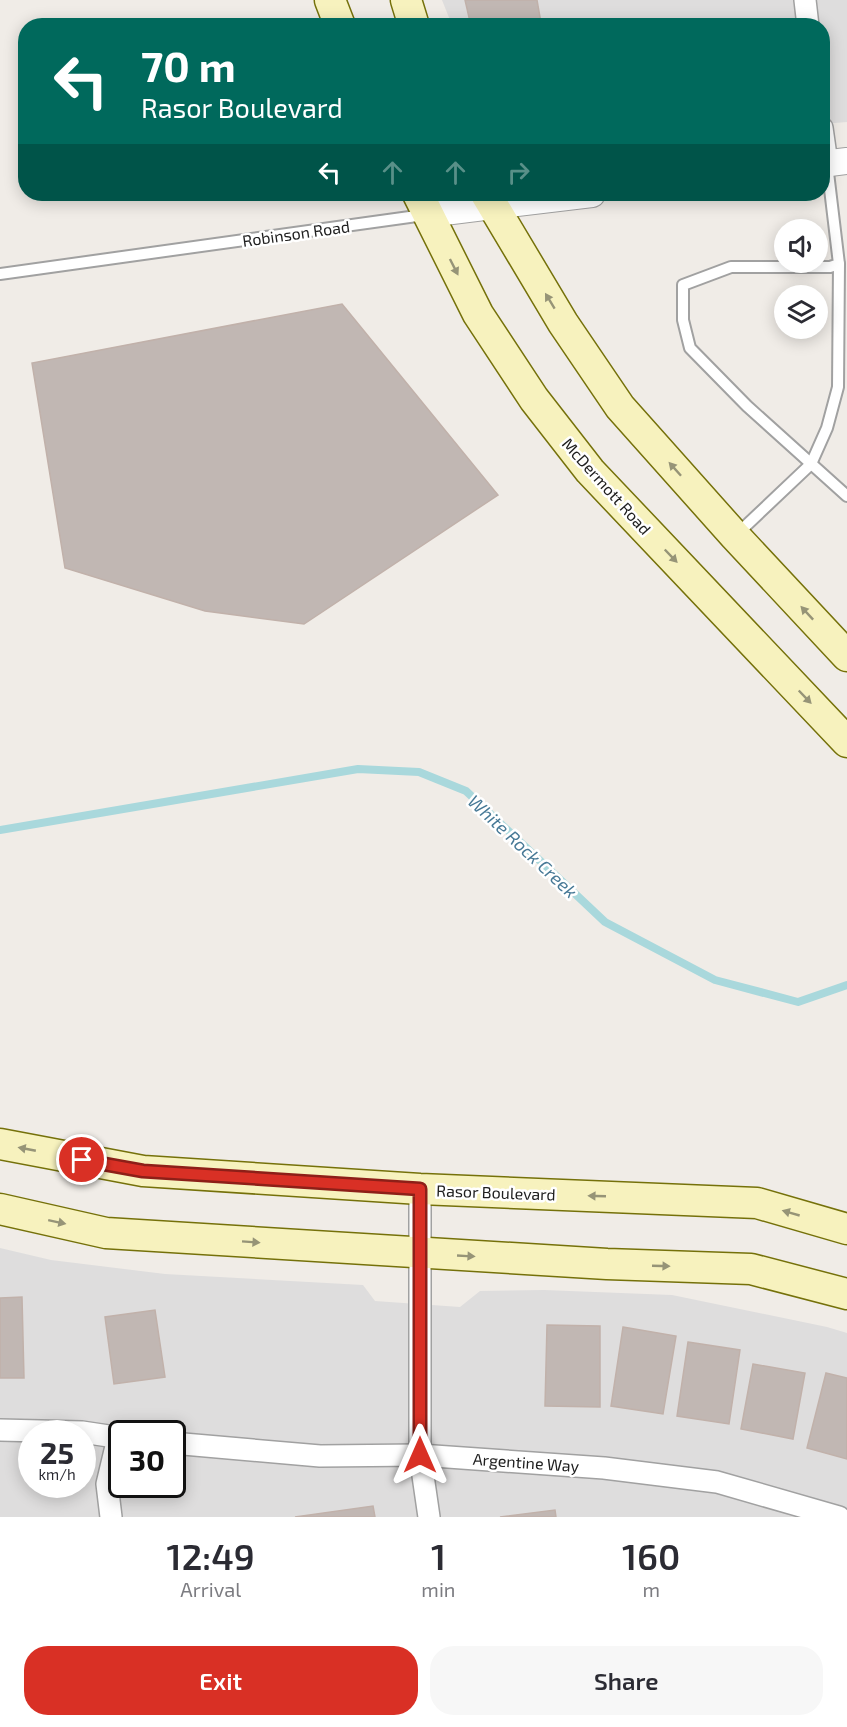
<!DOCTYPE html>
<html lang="en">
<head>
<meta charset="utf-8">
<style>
  :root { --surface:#fff; --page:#f7f7f7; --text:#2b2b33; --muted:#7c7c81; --accent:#d93025 }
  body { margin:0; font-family:"Exo 2",sans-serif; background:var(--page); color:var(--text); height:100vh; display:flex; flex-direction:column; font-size:22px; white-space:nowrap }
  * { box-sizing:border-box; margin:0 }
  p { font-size:20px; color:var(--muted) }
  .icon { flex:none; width:33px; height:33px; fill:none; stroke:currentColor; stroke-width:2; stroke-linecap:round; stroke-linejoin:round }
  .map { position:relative; height:1517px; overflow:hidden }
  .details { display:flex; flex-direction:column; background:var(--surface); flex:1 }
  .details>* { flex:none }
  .top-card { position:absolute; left:18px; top:18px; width:812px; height:183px; border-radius:24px; box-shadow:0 3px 15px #0003; background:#00695c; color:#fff; overflow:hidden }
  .tools { position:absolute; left:774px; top:219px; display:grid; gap:12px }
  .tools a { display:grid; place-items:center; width:54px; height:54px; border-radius:50%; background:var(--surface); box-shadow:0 3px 15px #0003; font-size:30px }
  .speed { position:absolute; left:18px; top:1420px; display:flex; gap:12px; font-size:30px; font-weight:700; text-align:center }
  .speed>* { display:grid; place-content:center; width:78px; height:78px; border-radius:50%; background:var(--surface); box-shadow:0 3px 15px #0003; line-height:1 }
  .speed small { font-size:15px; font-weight:400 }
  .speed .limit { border:3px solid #111; border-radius:9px; background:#fff; color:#111 }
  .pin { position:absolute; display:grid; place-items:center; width:51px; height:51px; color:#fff; margin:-26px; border:3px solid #fff; border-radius:50%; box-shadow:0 2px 6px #0007 }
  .me { position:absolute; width:66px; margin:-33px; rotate:0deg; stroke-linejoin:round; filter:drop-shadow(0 0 4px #0008) }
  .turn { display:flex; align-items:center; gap:21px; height:126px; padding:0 24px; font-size:27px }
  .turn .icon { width:78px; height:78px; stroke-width:2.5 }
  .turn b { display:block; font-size:42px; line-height:51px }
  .lanes { display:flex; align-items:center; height:57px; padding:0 24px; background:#0003; justify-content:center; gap:30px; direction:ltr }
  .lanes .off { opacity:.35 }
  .eta { display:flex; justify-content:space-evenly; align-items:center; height:102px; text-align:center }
  .eta b { font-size:36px; font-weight:600; line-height:42px }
  .cta { display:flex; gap:12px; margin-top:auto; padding:12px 24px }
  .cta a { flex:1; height:69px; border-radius:24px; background:var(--accent); color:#fff; font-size:24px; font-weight:600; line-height:69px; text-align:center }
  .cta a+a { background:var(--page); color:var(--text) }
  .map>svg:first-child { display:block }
  .residential { fill:#dedddd; fill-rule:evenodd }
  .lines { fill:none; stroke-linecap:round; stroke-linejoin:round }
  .stream { stroke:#a9d8dc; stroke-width:8 }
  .building { fill:#c1b7b3; stroke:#c1b1aa; stroke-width:1.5 }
  .service-casing { stroke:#a1a1a1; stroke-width:14 }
  .minor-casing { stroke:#a1a1a1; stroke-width:24 }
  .tertiary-casing { stroke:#a1a1a1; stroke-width:28 }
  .secondary-casing { stroke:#75710a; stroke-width:33 }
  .service { stroke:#fff; stroke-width:10 }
  .minor { stroke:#fff; stroke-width:21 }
  .tertiary { stroke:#fff; stroke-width:26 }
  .secondary { stroke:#f7f2be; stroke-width:30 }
  .oneway { fill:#969477 }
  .route-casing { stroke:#8d1f18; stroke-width:15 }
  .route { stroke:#d93025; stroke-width:10 }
  .labels { text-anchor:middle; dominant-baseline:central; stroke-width:5; stroke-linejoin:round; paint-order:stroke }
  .street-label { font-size:16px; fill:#202020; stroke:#fff }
  .water-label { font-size:18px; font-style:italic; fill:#477996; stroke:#fff }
</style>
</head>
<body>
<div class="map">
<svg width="847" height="1517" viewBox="0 0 847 1517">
  <rect width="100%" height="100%" fill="#f0ece7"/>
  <!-- residential -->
  <g class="residential">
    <path d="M442 0H847V122L822 124V26L452 25Z"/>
    <path d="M0 1248 51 1260 165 1274 363 1285 375 1301 460 1307 480 1291 544 1290 672 1295 827 1327 847 1333V1517H0ZM32 1434H82V1485H32ZM122 1434H172V1485H122Z"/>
  </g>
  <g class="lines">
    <!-- stream -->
    <path class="stream" d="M0 830 358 769 419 772 466 791 605 922 715 980 798 1002 847 985"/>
  </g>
  <!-- building -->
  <g class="building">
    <path d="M465 0H537L541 23 530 26H471Z"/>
    <path d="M342 304 498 495 304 624 205 611 65 568 32 363Z"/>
    <path d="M22 1297 24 1378H0V1298Z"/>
    <path d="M155 1310 165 1377 114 1384 105 1317Z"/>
    <path d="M547 1325 600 1326V1407L545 1406Z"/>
    <path d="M623 1327 676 1336 663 1414 611 1406Z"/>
    <path d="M688 1342 740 1350 729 1424 677 1416Z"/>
    <path d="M753 1364 805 1373 793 1439 741 1429Z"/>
    <path d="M826 1373 847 1378V1459L807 1448Z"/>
    <path d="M373 1506 375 1517H295Z"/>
    <path d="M555 1510 556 1517H500Z"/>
  </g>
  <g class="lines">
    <defs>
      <g id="service">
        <path d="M827 164 839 264 830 267H731L683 285V320L690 348 747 406 847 496"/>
        <path d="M0 274 424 215"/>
        <path d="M735 536 811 464 827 428 838 387 839 264"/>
      </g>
      <g id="minor">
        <path d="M805 0 808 26"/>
        <path d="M822 128 827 163"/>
        <path d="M420 1189V1455L429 1517"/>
        <path d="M0 1430 82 1432 122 1438"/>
        <path d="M172 1443 320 1456 420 1455 604 1468 717 1482 839 1517"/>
        <path d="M111 1517 107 1484 118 1438"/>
      </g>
      <g id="tertiary">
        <path d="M822 164 847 161"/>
        <path d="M428 214 592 194"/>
      </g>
      <g id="secondary">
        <path d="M330 0 340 26"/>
        <path d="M406 0 414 26"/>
        <path d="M418 194 478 314 534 399 590 471 847 742"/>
        <path d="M486 194 563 323 620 407 735 536 847 656"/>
        <path d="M0 1144 143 1171 420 1189 757 1203 847 1229"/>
        <path d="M0 1209 106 1233 607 1264 751 1269 847 1294"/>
      </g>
    </defs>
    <!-- service casing -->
    <use href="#service" class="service-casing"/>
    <!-- minor casing -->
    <use href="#minor" class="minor-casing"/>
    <!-- tertiary casing -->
    <use href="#tertiary" class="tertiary-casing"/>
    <!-- secondary casing -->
    <use href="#secondary" class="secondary-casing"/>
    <!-- service -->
    <use href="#service" class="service"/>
    <!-- minor -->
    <use href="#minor" class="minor"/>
    <!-- tertiary -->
    <use href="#tertiary" class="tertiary"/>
    <!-- secondary -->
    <use href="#secondary" class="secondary"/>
  </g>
  <!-- one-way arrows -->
  <defs><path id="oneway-solid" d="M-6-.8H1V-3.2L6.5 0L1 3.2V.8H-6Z" transform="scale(1.5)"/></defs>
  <g class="oneway">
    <use href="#oneway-solid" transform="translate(454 267) rotate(63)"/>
    <use href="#oneway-solid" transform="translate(550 301) rotate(-121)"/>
    <use href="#oneway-solid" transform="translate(675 469) rotate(-132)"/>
    <use href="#oneway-solid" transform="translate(671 556) rotate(46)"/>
    <use href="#oneway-solid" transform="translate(807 613) rotate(-133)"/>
    <use href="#oneway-solid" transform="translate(805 697) rotate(46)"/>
    <use href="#oneway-solid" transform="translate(27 1149) rotate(-169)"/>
    <use href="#oneway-solid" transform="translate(597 1196) rotate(-178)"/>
    <use href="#oneway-solid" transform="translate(791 1213) rotate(-164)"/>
    <use href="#oneway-solid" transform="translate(57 1222) rotate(12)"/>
    <use href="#oneway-solid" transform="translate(251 1242) rotate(4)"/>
    <use href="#oneway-solid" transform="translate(466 1256) rotate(3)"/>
    <use href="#oneway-solid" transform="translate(661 1266) rotate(2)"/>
  </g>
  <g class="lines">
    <defs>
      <path id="route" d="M82 1160 143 1171 420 1189V1455"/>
    </defs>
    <!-- route casing -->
    <use href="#route" class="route-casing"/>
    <!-- route -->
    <use href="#route" class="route"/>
  </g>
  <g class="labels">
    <!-- street labels -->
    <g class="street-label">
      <text transform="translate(296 233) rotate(-8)">Robinson Road</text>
      <text transform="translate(607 486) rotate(48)">McDermott Road</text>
      <text transform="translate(496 1192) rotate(2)">Rasor Boulevard</text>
      <text transform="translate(526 1462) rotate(4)">Argentine Way</text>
    </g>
    <!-- water labels -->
    <g class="water-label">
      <text transform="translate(523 846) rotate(43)">White Rock Creek</text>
    </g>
  </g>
</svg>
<div class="tools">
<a><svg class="icon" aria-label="sound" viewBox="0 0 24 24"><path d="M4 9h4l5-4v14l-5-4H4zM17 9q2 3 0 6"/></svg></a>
<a><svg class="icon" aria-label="layers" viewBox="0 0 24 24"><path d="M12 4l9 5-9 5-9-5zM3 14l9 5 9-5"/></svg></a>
</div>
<div class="speed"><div>25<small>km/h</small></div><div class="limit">30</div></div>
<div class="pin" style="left:82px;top:1160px;background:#d93025"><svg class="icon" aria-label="arrive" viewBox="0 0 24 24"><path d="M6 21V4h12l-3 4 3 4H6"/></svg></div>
<svg class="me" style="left:420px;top:1455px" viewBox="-20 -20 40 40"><path d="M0-17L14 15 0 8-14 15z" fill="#d93025" stroke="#fff" stroke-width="4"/></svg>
<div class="top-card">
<div class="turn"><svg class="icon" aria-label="left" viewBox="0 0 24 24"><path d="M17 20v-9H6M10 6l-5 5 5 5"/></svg><div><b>70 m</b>Rasor Boulevard</div></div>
<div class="lanes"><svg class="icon" aria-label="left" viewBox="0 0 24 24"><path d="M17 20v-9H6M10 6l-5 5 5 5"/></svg><svg class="icon off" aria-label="ahead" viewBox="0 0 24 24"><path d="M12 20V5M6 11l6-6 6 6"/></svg><svg class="icon off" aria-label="ahead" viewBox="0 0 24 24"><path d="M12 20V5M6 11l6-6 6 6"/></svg><svg class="icon off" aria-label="right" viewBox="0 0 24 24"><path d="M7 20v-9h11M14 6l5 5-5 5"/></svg></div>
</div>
</div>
<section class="details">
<div class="eta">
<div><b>12:49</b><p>Arrival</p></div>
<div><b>1</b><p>min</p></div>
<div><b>160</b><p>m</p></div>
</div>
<div class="cta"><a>Exit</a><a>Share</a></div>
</section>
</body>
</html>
